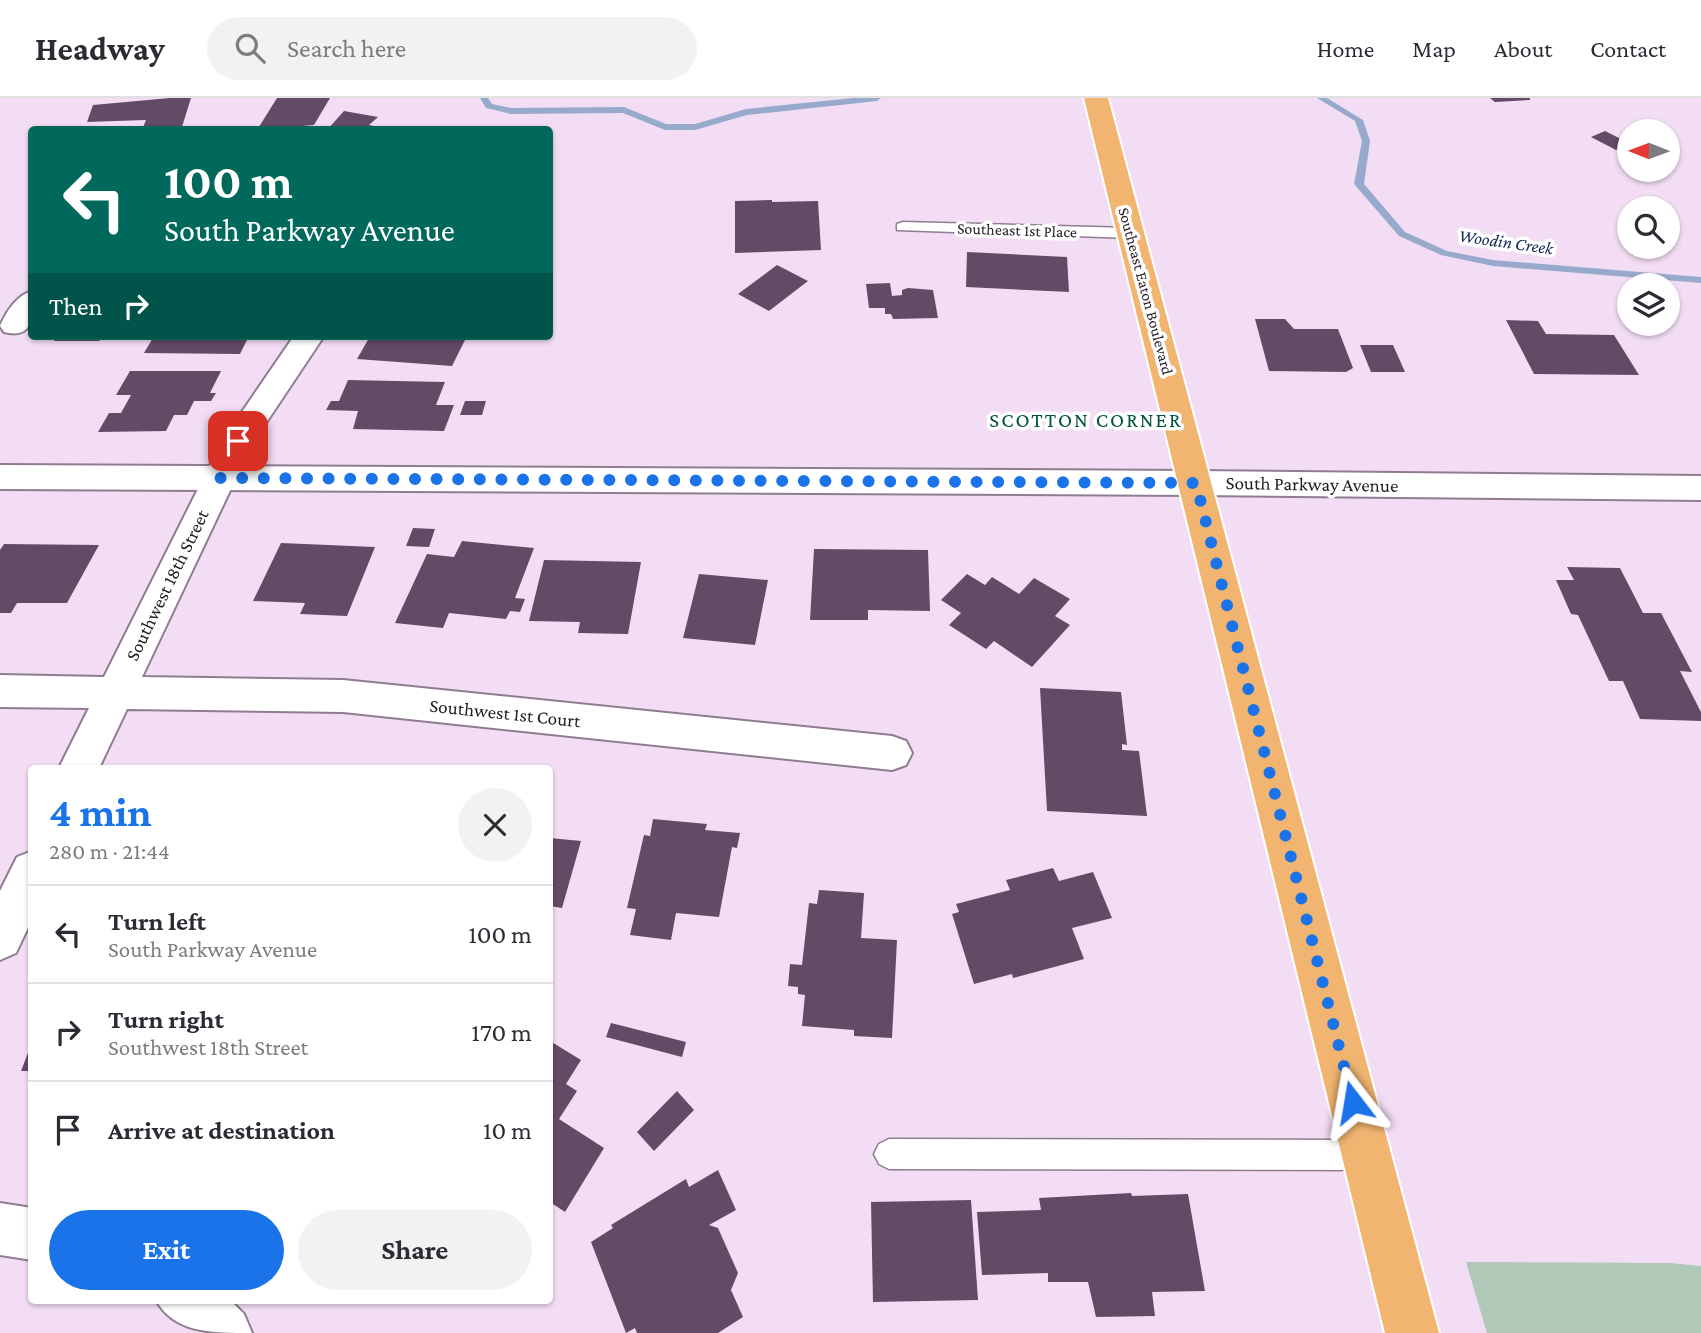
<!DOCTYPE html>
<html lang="en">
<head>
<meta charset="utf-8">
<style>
  :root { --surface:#fff; --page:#f2f2f3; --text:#2b2b33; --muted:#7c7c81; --line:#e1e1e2; --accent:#1a73e8 }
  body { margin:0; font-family:"Crimson Pro",serif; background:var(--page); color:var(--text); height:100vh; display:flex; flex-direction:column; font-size:26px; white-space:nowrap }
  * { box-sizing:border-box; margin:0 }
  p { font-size:23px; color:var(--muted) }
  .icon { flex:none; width:38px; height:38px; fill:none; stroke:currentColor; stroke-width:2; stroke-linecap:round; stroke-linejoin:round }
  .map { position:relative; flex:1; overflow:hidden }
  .sheet { position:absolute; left:28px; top:667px; width:525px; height:539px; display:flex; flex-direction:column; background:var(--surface); border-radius:7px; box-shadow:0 2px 5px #0004 }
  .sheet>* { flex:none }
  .banner { position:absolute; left:28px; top:28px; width:525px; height:214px; border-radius:7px; box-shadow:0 2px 5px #0004; background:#00695c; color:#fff; overflow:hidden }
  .needle { width:46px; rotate:271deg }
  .fabs { position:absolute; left:1617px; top:21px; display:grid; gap:14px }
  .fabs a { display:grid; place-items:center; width:63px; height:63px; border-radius:50%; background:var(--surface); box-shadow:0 2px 5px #0004; font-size:35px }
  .pin { position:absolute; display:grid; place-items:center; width:60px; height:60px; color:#fff; margin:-30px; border-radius:14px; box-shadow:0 4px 10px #0006 }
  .me { position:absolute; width:77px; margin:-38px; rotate:346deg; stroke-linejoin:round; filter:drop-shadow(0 0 5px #0008) }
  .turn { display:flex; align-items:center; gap:24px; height:147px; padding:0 21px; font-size:32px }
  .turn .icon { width:91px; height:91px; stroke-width:2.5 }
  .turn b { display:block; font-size:49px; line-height:60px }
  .then { display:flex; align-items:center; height:66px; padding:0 21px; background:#0003; gap:14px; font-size:26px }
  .round { display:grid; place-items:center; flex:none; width:74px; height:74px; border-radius:37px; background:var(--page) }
  .summary { display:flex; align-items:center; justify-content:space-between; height:119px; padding:0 21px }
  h1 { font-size:42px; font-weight:700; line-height:52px; color:var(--accent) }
  .action { display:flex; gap:14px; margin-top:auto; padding:14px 21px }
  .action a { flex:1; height:80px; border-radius:42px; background:var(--accent); color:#fff; font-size:28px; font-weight:700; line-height:80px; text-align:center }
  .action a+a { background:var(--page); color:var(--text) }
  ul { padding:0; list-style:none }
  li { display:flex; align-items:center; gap:21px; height:98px; padding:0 21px; border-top:2px solid var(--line) }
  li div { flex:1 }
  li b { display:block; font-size:26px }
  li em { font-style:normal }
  header { display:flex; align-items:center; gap:42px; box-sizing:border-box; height:98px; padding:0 35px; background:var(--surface); border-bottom:2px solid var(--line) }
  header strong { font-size:33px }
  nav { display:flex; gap:38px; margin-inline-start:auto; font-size:24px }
  .search { width:490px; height:63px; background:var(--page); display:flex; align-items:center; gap:18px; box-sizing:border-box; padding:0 24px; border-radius:38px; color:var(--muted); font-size:26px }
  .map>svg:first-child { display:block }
  .green { fill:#afc8b8 }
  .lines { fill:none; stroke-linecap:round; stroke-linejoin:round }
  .stream { fill:#98aacc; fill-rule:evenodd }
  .building { fill:#634b66 }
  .lane-casing { stroke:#8f7c91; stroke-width:3 }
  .street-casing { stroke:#8f7c91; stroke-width:4 }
  .secondary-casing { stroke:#8f7c91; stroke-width:4 }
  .primary-casing { stroke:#fff; stroke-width:4 }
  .lane { fill:#fff; fill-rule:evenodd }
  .street { fill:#fff; fill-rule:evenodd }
  .secondary { fill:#fff; fill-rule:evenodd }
  .primary { fill:#f1b571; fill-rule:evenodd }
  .route { stroke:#1a73e8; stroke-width:12; stroke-dasharray:0 21.6 }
  .labels { text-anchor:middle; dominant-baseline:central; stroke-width:7; stroke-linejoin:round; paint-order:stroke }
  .far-street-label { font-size:16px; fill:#211a22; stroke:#fff }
  .far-water-label { font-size:18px; font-style:italic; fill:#132853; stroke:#fff }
  .street-label { font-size:19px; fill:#211a22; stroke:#fff }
  .neighbourhood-label { font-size:21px; letter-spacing:2px; fill:#00543e; stroke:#fff }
</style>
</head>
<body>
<header>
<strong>Headway</strong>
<div class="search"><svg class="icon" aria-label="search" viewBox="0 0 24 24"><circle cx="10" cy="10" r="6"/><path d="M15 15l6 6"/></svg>Search here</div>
<nav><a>Home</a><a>Map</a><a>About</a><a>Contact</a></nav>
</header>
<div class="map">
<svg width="1701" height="1235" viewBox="0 0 1701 1235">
  <rect width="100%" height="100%" fill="#f3ddf5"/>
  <!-- green -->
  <path class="green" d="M1466 1164 1670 1165 1701 1168V1235H1487Z"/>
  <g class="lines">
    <!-- stream -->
    <g class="stream">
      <path d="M480 0H488L492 6 511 10 624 9 666 26H695L746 11 853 0H881L877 3 747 17 695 32H665L623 15 511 16 486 10Z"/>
      <path d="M1317 0H1327L1363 22 1370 43 1364 86 1405 134 1447 153 1493 162 1701 179V185L1493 168 1441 157 1399 138 1354 86 1362 43 1355 23Z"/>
    </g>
  </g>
  <!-- building -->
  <g class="building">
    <path d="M170 0H191L181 32H142L146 22 87 24 93 7Z"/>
    <path d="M277 0H330L314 27 257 32Z"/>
    <path d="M1490 0H1530V2L1495 4Z"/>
    <path d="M344 13 378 19 369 27 378 29 375 32H327Z"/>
    <path d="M1605 33 1629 45 1616 52 1591 39Z"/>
    <path d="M772 102V104L818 103 821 152 735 155V103Z"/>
    <path d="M967 154 1067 159 1069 194 966 189Z"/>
    <path d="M777 167 808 183 769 213 738 196Z"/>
    <path d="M890 185 892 198 902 197V192L908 190 933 192 938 220 893 221 891 216H885V210H869L866 186Z"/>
    <path d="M1255 221H1285L1294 231H1338L1353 270 1346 274 1269 273Z"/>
    <path d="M1506 222 1538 223 1546 236 1614 237 1639 277 1534 276Z"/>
    <path d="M57 238H103L99 243H54Z"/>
    <path d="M154 238H249L240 256 144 255Z"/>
    <path d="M367 238H467L452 268 357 261 369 240H366Z"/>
    <path d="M1360 247H1393L1405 274H1371Z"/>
    <path d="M130 273H221L210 295H216L211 303H194L187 317H174L166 333 98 334 109 315H121L131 297H116Z"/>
    <path d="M348 282 445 284 436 307H454L444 333 353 331 358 313 326 312 331 303H339Z"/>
    <path d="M465 303H486L482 317H460Z"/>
    <path d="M413 430 435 431 429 449 406 448Z"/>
    <path d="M462 443 534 450 515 500 525 501 520 514 510 513 506 521 449 515 443 530 395 525 427 456 454 459Z"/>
    <path d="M281 445 375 449 347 518 300 516 305 505 253 503Z"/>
    <path d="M4 446 99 447 67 505H17L11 515H0V452Z"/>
    <path d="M814 451 928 452 930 513 868 512V522H810Z"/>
    <path d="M544 462 641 464 628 536 578 535 580 524 529 523Z"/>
    <path d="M1567 469 1620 470 1643 515H1661L1692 574 1680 573 1701 614V623L1640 621 1623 583H1609L1578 517 1571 516 1556 482H1574Z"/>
    <path d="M699 476 768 482 755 547 683 540Z"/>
    <path d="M967 476 985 487 992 479 1019 496 1034 480 1070 501 1055 518 1070 527 1032 569 994 543 986 551 949 527 961 515 941 502Z"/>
    <path d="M1040 590 1121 594 1127 647 1122 646V652L1139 653 1147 718 1047 713Z"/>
    <path d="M653 721 707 726 705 732 740 735 737 750 732 749 719 819 676 815 671 842 630 837 636 811 627 810 644 737 650 738Z"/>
    <path d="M550 740 581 743 562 810 550 808Z"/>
    <path d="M1053 770 1059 783 1093 774 1112 820 1072 830 1084 861 1013 880 1012 876 974 886 952 816 959 814 956 806 1010 792 1006 782Z"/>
    <path d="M819 792 864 795 861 840 897 842 892 940 854 938V932L802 928 805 897 798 896V889L788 888 790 866 802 867 809 805 817 806Z"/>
    <path d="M611 925 686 944 682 959 606 939Z"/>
    <path d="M550 943 581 962 566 986 577 993 559 1021 604 1050 565 1114 550 1104Z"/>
    <path d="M31 947 32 973H21Z"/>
    <path d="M677 993 694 1012 654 1053 637 1034Z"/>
    <path d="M718 1072 736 1112 709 1127 718 1130 738 1175 731 1192 743 1219 718 1235H637L635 1230 626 1235 591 1144 613 1130 611 1127 686 1081 689 1089Z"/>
    <path d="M1131 1095 1132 1098 1188 1096 1205 1193 1152 1194 1155 1218 1096 1219 1088 1184H1048V1175L982 1177 977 1114 1041 1112 1039 1100Z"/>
    <path d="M971 1102 978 1202 873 1204 871 1104Z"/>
  </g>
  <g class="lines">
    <defs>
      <g id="lane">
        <path d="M903 124 1131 130 1139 135 1131 140 897 132V126Z"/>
        <path d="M889 1041 1367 1042 1377 1047 1382 1057 1377 1067 1367 1072 889 1071 879 1066 874 1056 879 1046Z"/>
      </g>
      <g id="street">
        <path d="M32 193C32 215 36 242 4 234L0 228C6 214 17 197 32 193Z"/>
        <path d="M294 238H324L252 346 142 579 343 582 892 638 906 643 912 655 906 667 892 672 343 614 127 611 99 670H59L89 610 0 609V577L104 579 222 343Z"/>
        <path d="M1196 373 1701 378V402L1196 397 1184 393 1180 385 1184 377Z"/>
        <path d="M32 753V821L16 855 0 862V793L17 759Z"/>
        <path d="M0 1105 32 1110V1162L0 1157Z"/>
        <path d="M156 1202H230L244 1216 252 1235C211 1235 174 1235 156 1202Z"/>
      </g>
      <path id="secondary" d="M0 367 1196 373 1208 377 1212 385 1208 393 1196 397 0 391Z"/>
      <path id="primary" d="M1084 0H1108L1439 1235H1385Z"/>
    </defs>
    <!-- lane casing -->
    <use href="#lane" class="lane-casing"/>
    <!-- street casing -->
    <use href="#street" class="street-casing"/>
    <!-- secondary casing -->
    <use href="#secondary" class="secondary-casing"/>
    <!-- primary casing -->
    <use href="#primary" class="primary-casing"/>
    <!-- lane -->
    <use href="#lane" class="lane"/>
    <!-- street -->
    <use href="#street" class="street"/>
    <!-- secondary -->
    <use href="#secondary" class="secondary"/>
    <!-- primary -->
    <use href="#primary" class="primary"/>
  </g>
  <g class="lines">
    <!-- route -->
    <path class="route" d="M238 343 219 380 1196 385 1353 1004"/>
  </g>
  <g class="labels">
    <!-- far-street labels -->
    <g class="far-street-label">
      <text transform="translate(1017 132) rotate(2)">Southeast 1st Place</text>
      <text transform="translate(1146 193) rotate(75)">Southeast Eaton Boulevard</text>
    </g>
    <!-- far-water labels -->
    <g class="far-water-label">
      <text transform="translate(1506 144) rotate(8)">Woodin Creek</text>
    </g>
    <!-- street labels -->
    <g class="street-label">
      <text transform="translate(1312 386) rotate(1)">South Parkway Avenue</text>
      <text transform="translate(167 487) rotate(-64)">Southwest 18th Street</text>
      <text transform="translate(505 615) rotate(6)">Southwest 1st Court</text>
    </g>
    <!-- neighbourhood labels -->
    <g class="neighbourhood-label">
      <text x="1086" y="322">SCOTTON CORNER</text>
    </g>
  </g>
</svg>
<div class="fabs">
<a><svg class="needle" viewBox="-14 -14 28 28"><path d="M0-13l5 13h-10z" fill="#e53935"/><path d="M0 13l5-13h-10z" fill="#7c7c81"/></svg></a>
<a><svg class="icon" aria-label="search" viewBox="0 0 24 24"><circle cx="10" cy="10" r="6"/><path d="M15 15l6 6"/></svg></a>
<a><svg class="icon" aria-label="layers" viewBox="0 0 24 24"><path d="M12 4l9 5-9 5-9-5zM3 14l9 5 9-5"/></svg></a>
</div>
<div class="pin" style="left:238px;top:343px;background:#d93025"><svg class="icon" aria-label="arrive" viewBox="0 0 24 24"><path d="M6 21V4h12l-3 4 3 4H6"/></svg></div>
<svg class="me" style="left:1353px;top:1004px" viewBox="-20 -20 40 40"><path d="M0-17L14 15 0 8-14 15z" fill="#1a73e8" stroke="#fff" stroke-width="4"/></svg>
<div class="banner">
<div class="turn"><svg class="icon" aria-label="left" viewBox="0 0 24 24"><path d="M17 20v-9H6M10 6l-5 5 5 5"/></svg><div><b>100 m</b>South Parkway Avenue</div></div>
<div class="then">Then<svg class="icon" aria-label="right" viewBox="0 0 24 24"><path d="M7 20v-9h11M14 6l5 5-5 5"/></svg></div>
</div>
<section class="sheet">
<div class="summary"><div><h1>4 min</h1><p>280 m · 21:44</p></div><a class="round"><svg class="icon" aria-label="close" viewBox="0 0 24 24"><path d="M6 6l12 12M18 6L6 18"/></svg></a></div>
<ul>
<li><svg class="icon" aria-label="left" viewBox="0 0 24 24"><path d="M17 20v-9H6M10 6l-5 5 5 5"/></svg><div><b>Turn left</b><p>South Parkway Avenue</p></div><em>100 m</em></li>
<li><svg class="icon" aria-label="right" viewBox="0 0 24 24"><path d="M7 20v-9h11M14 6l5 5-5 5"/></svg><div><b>Turn right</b><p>Southwest 18th Street</p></div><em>170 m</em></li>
<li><svg class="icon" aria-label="arrive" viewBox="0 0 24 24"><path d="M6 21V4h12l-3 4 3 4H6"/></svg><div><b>Arrive at destination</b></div><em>10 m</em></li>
</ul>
<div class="action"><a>Exit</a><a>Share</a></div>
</section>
</div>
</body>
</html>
